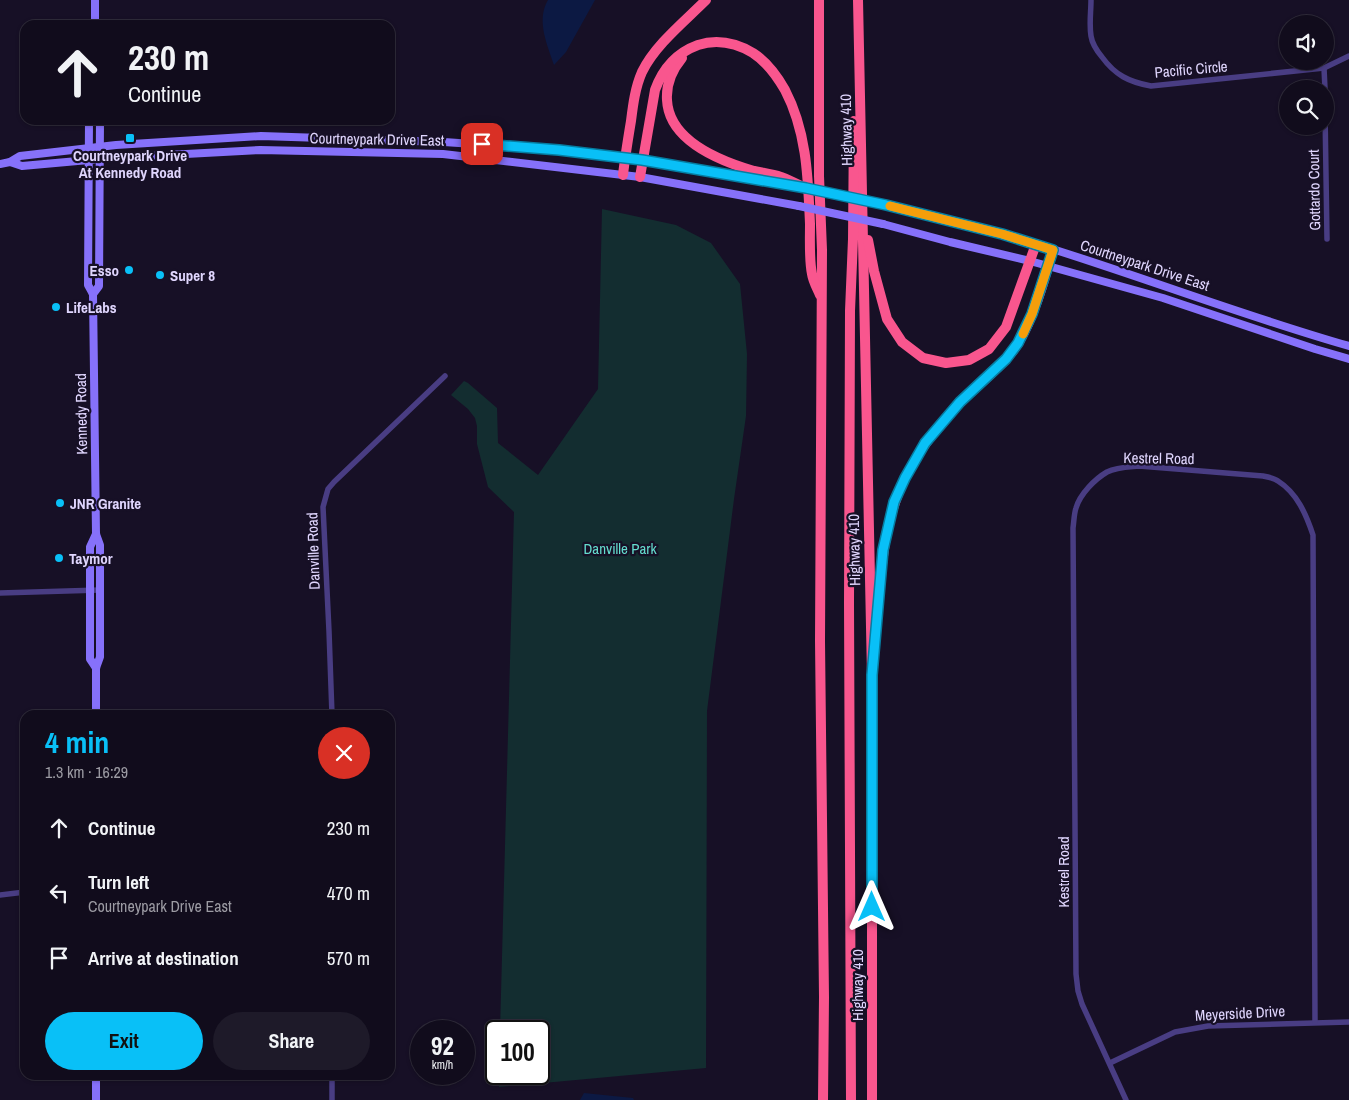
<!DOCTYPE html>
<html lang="en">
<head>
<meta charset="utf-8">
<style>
  :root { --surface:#110c1c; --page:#1e1a29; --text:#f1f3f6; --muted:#9c9ba3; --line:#302c3b; --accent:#09c0f7 }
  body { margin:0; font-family:"Archivo Narrow",sans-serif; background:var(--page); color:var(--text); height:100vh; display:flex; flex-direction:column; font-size:19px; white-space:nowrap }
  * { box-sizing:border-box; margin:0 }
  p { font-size:16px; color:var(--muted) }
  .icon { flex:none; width:28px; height:28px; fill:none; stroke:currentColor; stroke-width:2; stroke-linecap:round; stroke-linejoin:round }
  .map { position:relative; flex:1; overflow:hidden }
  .sheet { position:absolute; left:20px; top:710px; width:375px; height:370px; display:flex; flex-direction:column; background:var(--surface); border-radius:15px; box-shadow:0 1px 4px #0004,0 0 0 1px var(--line) }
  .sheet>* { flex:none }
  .hud { position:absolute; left:20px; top:20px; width:375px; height:105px; border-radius:15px; box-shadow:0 1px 4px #0004,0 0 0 1px var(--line); background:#110c1c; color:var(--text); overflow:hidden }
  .fabs { position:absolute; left:1279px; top:15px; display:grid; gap:10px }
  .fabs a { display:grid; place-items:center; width:55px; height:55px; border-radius:50%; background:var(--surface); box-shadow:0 1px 4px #0004,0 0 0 1px var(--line); font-size:25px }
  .speed { position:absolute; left:410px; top:1020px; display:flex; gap:10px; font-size:25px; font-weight:700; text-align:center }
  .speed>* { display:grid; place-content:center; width:65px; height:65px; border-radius:50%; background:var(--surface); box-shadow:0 1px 4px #0004,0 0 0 1px var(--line); line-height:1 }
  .speed small { font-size:12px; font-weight:400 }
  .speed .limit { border:2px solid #111; border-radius:8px; background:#fff; color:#111 }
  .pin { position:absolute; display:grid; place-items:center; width:42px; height:42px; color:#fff; margin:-21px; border-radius:10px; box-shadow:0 2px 8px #0006 }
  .me { position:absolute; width:55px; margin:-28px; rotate:0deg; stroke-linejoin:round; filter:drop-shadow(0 0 4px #0008) }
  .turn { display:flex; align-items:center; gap:18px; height:105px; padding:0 25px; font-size:22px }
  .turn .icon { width:65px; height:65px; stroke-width:2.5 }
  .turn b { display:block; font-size:35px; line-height:42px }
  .round { display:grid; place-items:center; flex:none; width:52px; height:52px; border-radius:26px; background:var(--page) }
  .headline { display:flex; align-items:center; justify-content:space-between; height:85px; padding:0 25px }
  h1 { font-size:30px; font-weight:700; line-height:38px; color:var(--accent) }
  .cta { display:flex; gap:10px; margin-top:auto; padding:10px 25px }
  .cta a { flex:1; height:58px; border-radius:30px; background:var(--accent); color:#111; font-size:20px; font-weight:700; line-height:58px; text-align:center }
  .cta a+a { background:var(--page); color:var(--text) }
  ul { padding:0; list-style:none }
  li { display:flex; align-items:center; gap:15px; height:65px; padding:0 25px }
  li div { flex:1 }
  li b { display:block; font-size:19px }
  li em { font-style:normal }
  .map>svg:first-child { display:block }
  .green { fill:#132d30 }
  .water { fill:#0c1943 }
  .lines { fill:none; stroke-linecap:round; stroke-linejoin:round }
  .minor { stroke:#493d83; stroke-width:5.5 }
  .secondary { stroke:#8671fa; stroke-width:8 }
  .motorway { stroke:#f9568e; stroke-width:10 }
  .secondary-bridge { stroke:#8671fa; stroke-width:8 }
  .route-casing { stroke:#067da1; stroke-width:12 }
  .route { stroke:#09c0f7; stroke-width:9 }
  .slow { stroke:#f59e0b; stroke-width:9 }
  .poi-dot { fill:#09c0f7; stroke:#171026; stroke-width:2 }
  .labels { text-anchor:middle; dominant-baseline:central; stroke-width:4.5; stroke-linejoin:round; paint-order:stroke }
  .street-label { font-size:15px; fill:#e0d6fe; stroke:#171026 }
  .poi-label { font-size:15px; font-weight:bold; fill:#e0d6fe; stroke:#171026; text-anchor:start }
  .park-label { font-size:15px; fill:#64dcce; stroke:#171026 }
</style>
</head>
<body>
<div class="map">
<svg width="1349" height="1100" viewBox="0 0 1349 1100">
  <rect width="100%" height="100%" fill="#171026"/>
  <!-- green -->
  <path class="green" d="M602 209 676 225 711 243 740 284 747 354 746 416 734 499 707 711 706 1068 499 1087V1074H539V1031H500L514 512 488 487 477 444V426L475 418 468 409 451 395 464 381 468 383 497 408 498 443 538 475 598 389Z"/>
  <!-- water -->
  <g class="water">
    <path d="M548 0H595L566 52 554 65C547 44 536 20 548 0Z"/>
    <path d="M584 1093 633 1098 634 1100H580Z"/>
  </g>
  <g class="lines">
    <!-- minor -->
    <g class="minor">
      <path d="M1091 0C1091 12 1089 24 1091 36 1092 43 1097 51 1102 57 1115 75 1129 82 1151 86L1324 68 1349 56"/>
      <path d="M1324 68 1325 89"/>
      <path d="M1325 111 1327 239"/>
      <path d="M0 593 100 590"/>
      <path d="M332 715 329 631 323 507 328 489 334 482 445 376"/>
      <path d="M0 895 25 892"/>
      <path d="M1110 1063 1175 1032 1208 1026 1349 1022"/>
      <path d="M332 1075V1100"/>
      <path d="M1126 1100 1082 1004 1078 991 1076 974 1073 528C1074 521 1074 514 1076 508 1080 494 1095 479 1107 472 1117 467 1129 467 1139 466L1263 476C1268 477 1274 478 1278 481 1297 493 1306 514 1313 535L1315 1022"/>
    </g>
    <!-- secondary -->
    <g class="secondary">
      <path d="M95 0V25"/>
      <path d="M89 120 88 285 93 294 96 534 100 545V657L96 668V715"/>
      <path d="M10 162 22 166 111 158 260 150 443 154 640 177 799 206"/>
      <path d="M0 164 10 162 20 156 116 145 261 136 444 142 559 150 642 160 794 185"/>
      <path d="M886 205C925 215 965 223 1004 234 1120 268 1233 313 1349 346"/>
      <path d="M883 224 950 242 1030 261 1163 298 1315 349 1349 359"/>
      <path d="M93 294 99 286 100 120"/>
      <path d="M96 534 90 547V659L96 668"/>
      <path d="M96 1075V1100"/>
    </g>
    <!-- motorway -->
    <g class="motorway">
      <path d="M819 0V176L822 250 820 641 824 997 823 1100"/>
      <path d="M858 0 872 675V1100"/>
      <path d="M682 58C672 70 666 84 667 100 669 141 720 161 754 171 763 173 772 174 781 177 789 180 797 184 805 188"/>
      <path d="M623 175C625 157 628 139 631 121 633 105 635 88 642 72 655 45 685 21 706 0"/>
      <path d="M640 177 655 90C663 68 676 53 698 45 717 39 736 43 753 53 767 62 777 76 785 90 807 132 808 178 810 224 810 239 809 260 812 274 813 281 817 288 820 295"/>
      <path d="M868 240 874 271 887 319 902 342 923 358 946 363 969 360 989 349 1006 327 1036 244"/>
      <path d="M876 626C881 576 882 524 905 478 921 446 943 419 969 394 986 378 1007 362 1019 342 1035 314 1044 281 1053 250"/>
      <path d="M851 1100 849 603 850 311 853 239 854 121"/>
    </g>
    <!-- secondary-bridge -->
    <g class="secondary-bridge">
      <path d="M805 188 886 205"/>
      <path d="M799 206 883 224"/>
    </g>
  </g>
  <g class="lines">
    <defs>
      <path id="route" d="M482 144 559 150 642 160 806 188 886 205 1002 234 1053 250 1032 314 1018 343 1006 359 960 402 925 443 905 478 894 502 883 550 872 675V907"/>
    </defs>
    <!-- route casing -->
    <use href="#route" class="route-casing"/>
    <!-- route -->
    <use href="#route" class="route"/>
    <!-- slow -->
    <path class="slow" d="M890 206 1002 234 1053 250 1032 314 1023 334"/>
  </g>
  <!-- markers -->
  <g class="poi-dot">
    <rect x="125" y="133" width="10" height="10" rx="2.5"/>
    <circle cx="129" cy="270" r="5"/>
    <circle cx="160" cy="275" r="5"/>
    <circle cx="56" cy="307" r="5"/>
    <circle cx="60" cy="503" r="5"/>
    <circle cx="59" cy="558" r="5"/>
  </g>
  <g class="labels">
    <!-- street labels -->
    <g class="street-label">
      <text transform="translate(1191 69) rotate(-5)">Pacific Circle</text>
      <text transform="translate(846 130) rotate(-91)">Highway 410</text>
      <text transform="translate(377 139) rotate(1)">Courtneypark Drive East</text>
      <text transform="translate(1314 190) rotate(-91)">Gottardo Court</text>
      <text transform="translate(1145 265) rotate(18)">Courtneypark Drive East</text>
      <text transform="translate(81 414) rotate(-91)">Kennedy Road</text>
      <text transform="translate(1159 458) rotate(1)">Kestrel Road</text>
      <text transform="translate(854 550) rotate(-91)">Highway 410</text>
      <text transform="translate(313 551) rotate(-92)">Danville Road</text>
      <text transform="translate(1063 872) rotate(-90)">Kestrel Road</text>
      <text transform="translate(857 985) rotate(-90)">Highway 410</text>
      <text transform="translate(1240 1013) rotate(-3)">Meyerside Drive</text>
    </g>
    <!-- poi labels -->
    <g class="poi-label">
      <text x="130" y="155" text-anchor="middle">Courtneypark Drive<tspan x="130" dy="17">At Kennedy Road</tspan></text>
      <text x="119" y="270" text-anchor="end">Esso</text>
      <text x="170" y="275">Super 8</text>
      <text x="66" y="307">LifeLabs</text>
      <text x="70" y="503">JNR Granite</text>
      <text x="69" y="558">Taymor</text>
    </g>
    <!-- park labels -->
    <g class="park-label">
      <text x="620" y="548">Danville Park</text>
    </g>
  </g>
</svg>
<div class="fabs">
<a><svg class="icon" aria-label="sound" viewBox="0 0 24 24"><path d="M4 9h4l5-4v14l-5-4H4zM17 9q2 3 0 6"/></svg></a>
<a><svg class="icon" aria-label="search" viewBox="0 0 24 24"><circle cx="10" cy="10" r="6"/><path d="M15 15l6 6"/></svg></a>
</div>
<div class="speed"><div>92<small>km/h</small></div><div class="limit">100</div></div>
<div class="pin" style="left:482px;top:144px;background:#d93025"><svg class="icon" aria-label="arrive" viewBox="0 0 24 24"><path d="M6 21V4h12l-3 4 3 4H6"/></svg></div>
<svg class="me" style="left:872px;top:907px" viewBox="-20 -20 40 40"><path d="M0-17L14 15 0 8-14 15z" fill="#09c0f7" stroke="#fff" stroke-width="4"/></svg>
<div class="hud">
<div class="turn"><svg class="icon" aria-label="ahead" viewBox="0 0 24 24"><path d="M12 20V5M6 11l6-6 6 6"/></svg><div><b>230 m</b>Continue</div></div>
</div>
<section class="sheet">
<div class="headline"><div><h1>4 min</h1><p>1.3 km · 16:29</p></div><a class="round" style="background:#d93025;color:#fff"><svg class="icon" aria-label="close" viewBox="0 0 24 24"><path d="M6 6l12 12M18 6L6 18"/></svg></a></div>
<ul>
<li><svg class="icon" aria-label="ahead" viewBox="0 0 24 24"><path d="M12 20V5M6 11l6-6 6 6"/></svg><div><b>Continue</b></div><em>230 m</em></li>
<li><svg class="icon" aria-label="left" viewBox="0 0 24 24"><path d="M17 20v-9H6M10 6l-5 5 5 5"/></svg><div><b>Turn left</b><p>Courtneypark Drive East</p></div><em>470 m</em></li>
<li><svg class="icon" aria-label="arrive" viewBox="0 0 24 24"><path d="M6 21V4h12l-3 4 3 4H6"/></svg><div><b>Arrive at destination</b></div><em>570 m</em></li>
</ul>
<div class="cta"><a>Exit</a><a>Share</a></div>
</section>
</div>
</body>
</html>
